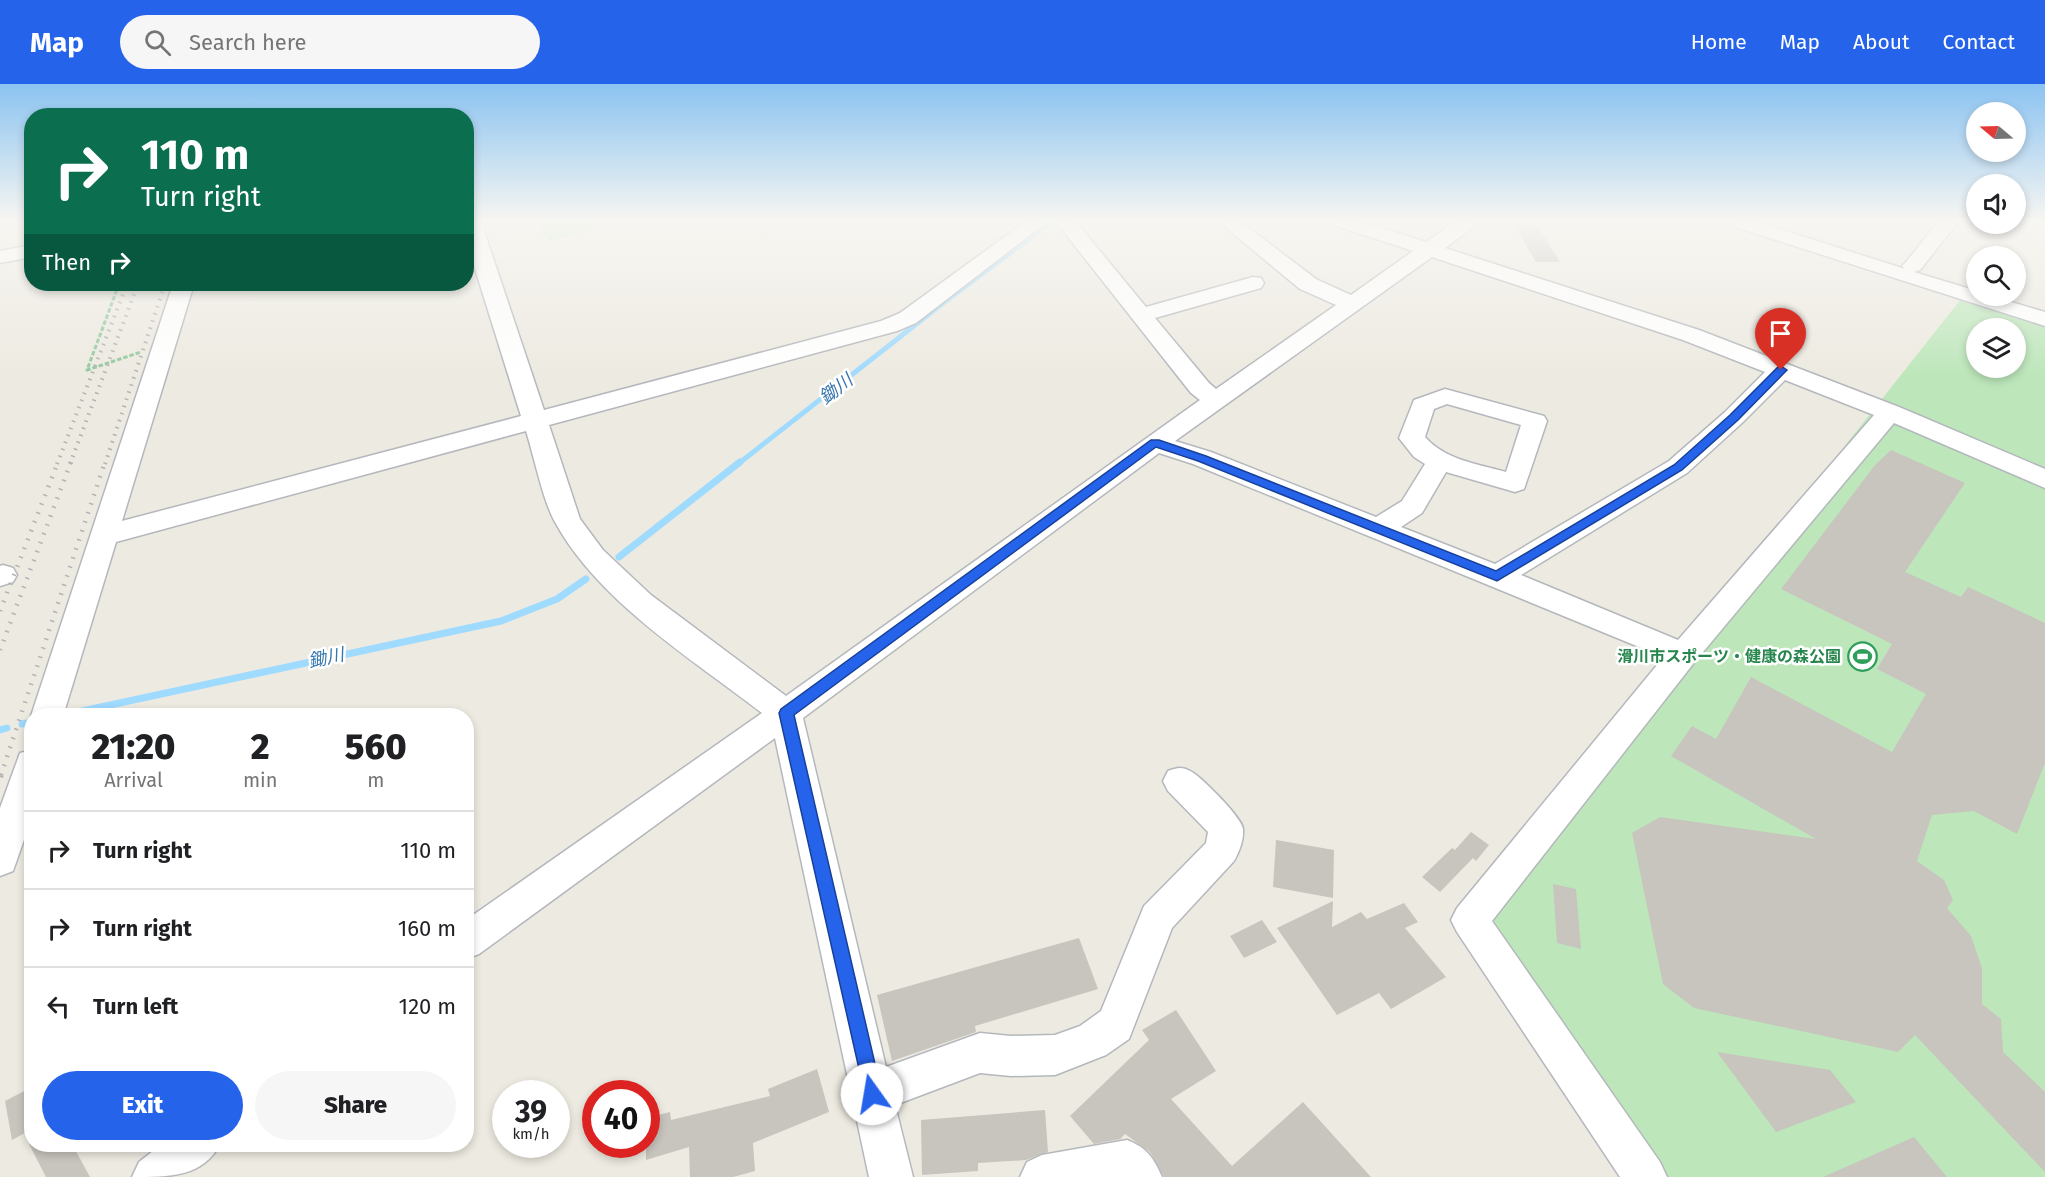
<!DOCTYPE html>
<html lang="en">
<head>
<meta charset="utf-8">
<style>
  :root { --surface:#fff; --page:#f6f6f6; --text:#202124; --muted:#757577; --line:#e0e0e0; --accent:#2563eb }
  body { margin:0; font-family:"Fira Sans","Noto Sans JP",sans-serif; background:var(--page); color:var(--text); height:100vh; display:flex; flex-direction:column; font-size:22px; white-space:nowrap }
  * { box-sizing:border-box; margin:0 }
  p { font-size:20px; color:var(--muted) }
  .icon { flex:none; width:33px; height:33px; fill:none; stroke:currentColor; stroke-width:2; stroke-linecap:round; stroke-linejoin:round }
  .map { position:relative; flex:1; overflow:hidden }
  .side { position:absolute; left:24px; top:624px; width:450px; height:444px; display:flex; flex-direction:column; background:var(--surface); border-radius:24px; box-shadow:0 3px 9px #0003 }
  .side>* { flex:none }
  .top-card { position:absolute; left:24px; top:24px; width:450px; height:183px; border-radius:24px; box-shadow:0 3px 9px #0003; background:#0b6e4f; color:#fff; overflow:hidden }
  .needle { width:39px; rotate:289deg }
  .controls { position:absolute; left:1966px; top:18px; display:grid; gap:12px }
  .controls a { display:grid; place-items:center; width:60px; height:60px; border-radius:50%; background:var(--surface); box-shadow:0 3px 9px #0003; font-size:30px }
  .speed { position:absolute; left:492px; top:996px; display:flex; gap:12px; font-size:30px; font-weight:700; text-align:center }
  .speed>* { display:grid; place-content:center; width:78px; height:78px; border-radius:50%; background:var(--surface); box-shadow:0 3px 9px #0003; line-height:1 }
  .speed small { font-size:15px; font-weight:400 }
  .speed .limit { border:9px solid #d22; background:#fff; color:#111 }
  .pin { position:absolute; display:grid; place-items:center; width:51px; height:51px; color:#fff; margin:-62px -26px; border-radius:50% 50% 50% 0; rotate:-45deg; box-shadow:0 0 6px #0007 }
  .pin .icon { rotate:45deg }
  .me { position:absolute; width:66px; margin:-33px; rotate:347deg; stroke-linejoin:round; filter:drop-shadow(0 0 4px #0008) }
  .turn { display:flex; align-items:center; gap:21px; height:126px; padding:0 18px; font-size:27px }
  .turn .icon { width:78px; height:78px; stroke-width:2.5 }
  .turn b { display:block; font-size:42px; line-height:51px }
  .then { display:flex; align-items:center; height:57px; padding:0 18px; background:#0003; gap:12px; font-size:22px }
  .eta { display:flex; justify-content:space-evenly; align-items:center; height:102px; text-align:center }
  .eta b { font-size:36px; font-weight:800; line-height:42px }
  .action { display:flex; gap:12px; margin-top:auto; padding:12px 18px }
  .action a { flex:1; height:69px; border-radius:36px; background:var(--accent); color:#fff; font-size:24px; font-weight:800; line-height:69px; text-align:center }
  .action a+a { background:var(--page); color:var(--text) }
  ul { padding:0; list-style:none }
  li { display:flex; align-items:center; gap:18px; height:78px; padding:0 18px; border-top:2px solid var(--line) }
  li div { flex:1 }
  li b { display:block; font-size:22px }
  li em { font-style:normal }
  header { display:flex; align-items:center; gap:36px; box-sizing:border-box; height:84px; padding:0 30px; background:var(--accent); color:#fff }
  header strong { font-size:28px }
  nav { display:flex; gap:33px; margin-inline-start:auto; font-size:21px }
  .search { width:420px; height:54px; background:var(--page); display:flex; align-items:center; gap:15px; box-sizing:border-box; padding:0 21px; border-radius:33px; color:var(--muted); font-size:22px }
  .map>svg:first-child { display:block }
  .green { fill:#bde7bb; fill-rule:evenodd }
  .lines { fill:none; stroke-linecap:round; stroke-linejoin:round }
  .stream-far1 { stroke:#9fdaff; stroke-width:5 }
  .stream { stroke:#9fdaff; stroke-width:7 }
  .building { fill:#c8c4be }
  .minor-casing { stroke:#b4b8bc; stroke-width:3 }
  .path { stroke:#94c8a1; stroke-width:3; stroke-dasharray:4.5 2; stroke-linecap:butt }
  .minor { fill:#fff; fill-rule:evenodd }
  .rail-far2 { stroke:#b2b3b4; stroke-width:4; stroke-dasharray:1.5 6; stroke-linecap:butt }
  .rail-far1 { stroke:#b2b3b4; stroke-width:4.5; stroke-dasharray:1.5 8; stroke-linecap:butt }
  .rail { stroke:#b2b3b4; stroke-width:6; stroke-dasharray:2 10; stroke-linecap:butt }
  .route { fill:#2563eb; stroke:#184099; stroke-width:1.5 }
  .labels { text-anchor:middle; dominant-baseline:central; stroke-width:5; stroke-linejoin:round; paint-order:stroke }
  .leisure-label { font-size:16px; font-weight:bold; fill:#27864d; stroke:#fff; text-anchor:end }
  .water-label { font-size:18px; font-style:italic; fill:#3675ad; stroke:#fff }
</style>
</head>
<body>
<header>
<strong>Map</strong>
<div class="search"><svg class="icon" aria-label="search" viewBox="0 0 24 24"><circle cx="10" cy="10" r="6"/><path d="M15 15l6 6"/></svg>Search here</div>
<nav><a>Home</a><a>Map</a><a>About</a><a>Contact</a></nav>
</header>
<div class="map">
<svg width="2045" height="1093" viewBox="0 0 2045 1093">
  <rect width="100%" height="100%" fill="#edeae1"/>
  <!-- green -->
  <g class="green">
    <path d="M537 138H601L588 146 549 158Z"/>
    <path d="M1965 210 2045 236V1093H1647L1470 836ZM1977 244H2016V284H1977Z"/>
  </g>
  <g class="lines">
    <!-- stream-far1 -->
    <path class="stream-far1" d="M738 380 947 216 1052 138"/>
    <!-- stream -->
    <g class="stream">
      <path d="M619 473 740 378"/>
      <path d="M59 632 501 537 557 515 586 495"/>
      <path d="M22 640 32 638"/>
      <path d="M0 646 7 644"/>
    </g>
  </g>
  <!-- building -->
  <g class="building">
    <path d="M1512 138H1535L1560 178H1536Z"/>
    <path d="M1891 366 1965 399 1905 488 1961 513 1968 503 2045 539V679L2017 750 1974 727 1932 731 1917 777 1944 796 1953 816 1947 824 1971 852 1982 884V920L2001 935 2003 968 2045 1008V1088L1915 951 1898 968 1694 924 1663 900 1632 749 1660 733 1816 755 1671 672 1692 642 1716 655 1751 593 1892 668 1926 610 1877 585 1892 560 1781 505 1875 381Z"/>
    <path d="M1471 748 1489 761 1476 777 1473 774 1440 808 1422 793 1452 764 1455 766Z"/>
    <path d="M1276 756 1334 766 1333 814 1273 803Z"/>
    <path d="M1553 800 1576 805 1581 865 1557 859Z"/>
    <path d="M1333 817 1332 843 1361 828 1367 835 1404 819 1418 838 1405 844 1446 893 1391 925 1379 909 1337 931 1277 844Z"/>
    <path d="M1262 836 1277 858 1244 874 1230 852Z"/>
    <path d="M1079 854 1098 905 975 942 976 948 892 977 877 911Z"/>
    <path d="M1176 926 1216 987 1171 1015 1232 1082 1303 1018 1371 1093H1164L1150 1068 1125 1050 1120 1055 1094 1060 1070 1032 1149 956 1142 946Z"/>
    <path d="M1717 968 1830 986 1856 1018 1776 1048Z"/>
    <path d="M817 985 829 1028 753 1059 755 1087 733 1093H690L689 1063 646 1076V1034L670 1028 671 1036 770 1012 768 1005Z"/>
    <path d="M32 1003V1045L12 1056 5 1017Z"/>
    <path d="M1045 1026 1048 1068 1026 1076 978 1079V1087L922 1091 921 1036Z"/>
    <path d="M1914 1053 1947 1093H1823Z"/>
    <path d="M29 1060H72L90 1093H46Z"/>
  </g>
  <g class="lines">
    <defs>
      <g id="minor">
        <path d="M466 138H481L544 326 881 237 900 229 1025 138H1047L916 239 897 247 549 341 580 435 603 466 651 511 786 612 1200 316 1191 309 1056 138H1076L1146 223 1253 193 1261 194 1264 199 1261 204 1155 234 1209 299 1216 305 1336 221 1300 205 1219 138H1241L1316 195 1351 211 1413 167 1337 142 1334 138H1363L1426 158 1455 138H1478L1475 142 1445 164 1699 246 1899 323 2045 385V404L1894 339 1693 580 1492 837 1660 1078 1667 1093H1620L1457 848 1451 836 1457 824 1662 575 1644 565 1193 380 1159 369 803 634 886 983 980 949 1011 952 1055 951 1080 942 1101 927 1144 822 1206 759 1208 748 1168 707 1163 697 1168 687C1176 684 1182 682 1190 687 1201 692 1243 735 1243 745 1244 756 1239 768 1234 777L1172 844 1129 955 1106 971 1055 991 1011 992 980 989 895 1021 913 1093H869L775 654 479 870 466 875V836L762 629C692 575 598 517 555 438 543 417 534 372 526 347L116 458 63 632H31L173 200H194L122 437 521 332 466 156ZM1432 173 1683 256 1765 288 1725 328 1669 377 1495 480 1401 443 1422 429 1446 388 1515 408 1524 405 1547 337 1544 332 1445 305 1414 316 1399 354 1414 373 1425 380 1402 417 1376 433 1211 368 1175 357ZM1785 296 1874 331 1678 556 1521 491 1687 389 1743 338ZM1447 320 1521 341 1506 388C1478 380 1445 376 1425 353L1434 325Z"/>
        <path d="M1729 138H1758L1905 185 1902 182 1906 178 1938 138H1958L1920 186 1914 188 1977 207V212H1991L2045 228V242L1732 142Z"/>
        <path d="M32 161V173L0 179V167Z"/>
        <path d="M3 481 13 484 17 491 13 498 0 502V482Z"/>
        <path d="M32 666V733L13 787 0 792V724L20 669Z"/>
        <path d="M1127 1056C1147 1064 1153 1073 1162 1093H1020L1027 1078 1042 1071Z"/>
        <path d="M162 1060H220C203 1093 170 1093 132 1093L139 1078Z"/>
      </g>
    </defs>
    <!-- minor casing -->
    <use href="#minor" class="minor-casing"/>
    <!-- path -->
    <path class="path" d="M119 200 87 286 141 268"/>
    <!-- minor -->
    <use href="#minor" class="minor"/>
    <!-- rail-far2 -->
    <g class="rail-far2">
      <path d="M57 380 127 200"/>
      <path d="M70 380 138 200"/>
      <path d="M105 380 165 200"/>
    </g>
    <!-- rail-far1 -->
    <g class="rail-far1">
      <path d="M0 527 58 378"/>
      <path d="M0 566 71 378"/>
      <path d="M1 691 105 378"/>
    </g>
    <!-- rail -->
    <path class="rail" d="M0 693 1 690"/>
  </g>
  <!-- sky -->
  <linearGradient id="sky" x2="0" y2="1"><stop stop-color="#8bc3f1"/><stop offset="0.47" stop-color="#f7f6f2"/><stop offset="1" stop-color="#f7f6f2" stop-opacity="0"/></linearGradient>
  <rect width="2045" height="291" fill="url(#sky)"/>
  <!-- route -->
  <path class="route" d="M1781 282 1787 286 1785 288 1738 336 1682 386 1497 497 1198 377 1156 363 794 631 882 1010 879 1016 872 1019 866 1016 779 629 781 625 1151 356H1159L1206 372 1496 487 1674 381 1730 331 1778 283Z"/>
  <!-- icons -->
  <defs>
    <symbol id="stadium-ring" viewBox="-11 -11 22 22"><circle r="9.5" fill="#fff" stroke="#2e9e5b" stroke-width="1.5"/><path d="M0-5a6.5 5 0 1 0 0 10a6.5 5 0 1 0 0-10ZM-3.5-1.8h7v3.6h-7Z" fill="#2e9e5b"/></symbol>
  </defs>
  <g fill-rule="evenodd">
    <use href="#stadium-ring" x="1846" y="556" width="33" height="33"/>
  </g>
  <g class="labels">
    <!-- leisure labels -->
    <g class="leisure-label">
      <text x="1841" y="572">滑川市スポーツ・健康の森公園</text>
    </g>
    <!-- water labels -->
    <g class="water-label">
      <text transform="translate(836 305) rotate(-38)">鋤川</text>
      <text transform="translate(326 574) rotate(-12)">鋤川</text>
    </g>
  </g>
</svg>
<div class="controls">
<a><svg class="needle" viewBox="-14 -14 28 28"><path d="M0-13l5 13h-10z" fill="#e53935"/><path d="M0 13l5-13h-10z" fill="#757577"/></svg></a>
<a><svg class="icon" aria-label="sound" viewBox="0 0 24 24"><path d="M4 9h4l5-4v14l-5-4H4zM17 9q2 3 0 6"/></svg></a>
<a><svg class="icon" aria-label="search" viewBox="0 0 24 24"><circle cx="10" cy="10" r="6"/><path d="M15 15l6 6"/></svg></a>
<a><svg class="icon" aria-label="layers" viewBox="0 0 24 24"><path d="M12 4l9 5-9 5-9-5zM3 14l9 5 9-5"/></svg></a>
</div>
<div class="speed"><div>39<small>km/h</small></div><div class="limit">40</div></div>
<div class="pin" style="left:1781px;top:286px;background:#d93025"><svg class="icon" aria-label="arrive" viewBox="0 0 24 24"><path d="M6 21V4h12l-3 4 3 4H6"/></svg></div>
<svg class="me" style="left:872px;top:1010px" viewBox="-20 -20 40 40"><circle r="19" fill="#fff"/><path d="M0-13L10 11 0 6-10 11z" fill="#2563eb"/></svg>
<div class="top-card">
<div class="turn"><svg class="icon" aria-label="right" viewBox="0 0 24 24"><path d="M7 20v-9h11M14 6l5 5-5 5"/></svg><div><b>110 m</b>Turn right</div></div>
<div class="then">Then<svg class="icon" aria-label="right" viewBox="0 0 24 24"><path d="M7 20v-9h11M14 6l5 5-5 5"/></svg></div>
</div>
<section class="side">
<div class="eta">
<div><b>21:20</b><p>Arrival</p></div>
<div><b>2</b><p>min</p></div>
<div><b>560</b><p>m</p></div>
</div>
<ul>
<li><svg class="icon" aria-label="right" viewBox="0 0 24 24"><path d="M7 20v-9h11M14 6l5 5-5 5"/></svg><div><b>Turn right</b></div><em>110 m</em></li>
<li><svg class="icon" aria-label="right" viewBox="0 0 24 24"><path d="M7 20v-9h11M14 6l5 5-5 5"/></svg><div><b>Turn right</b></div><em>160 m</em></li>
<li><svg class="icon" aria-label="left" viewBox="0 0 24 24"><path d="M17 20v-9H6M10 6l-5 5 5 5"/></svg><div><b>Turn left</b></div><em>120 m</em></li>
</ul>
<div class="action"><a>Exit</a><a>Share</a></div>
</section>
</div>
</body>
</html>
